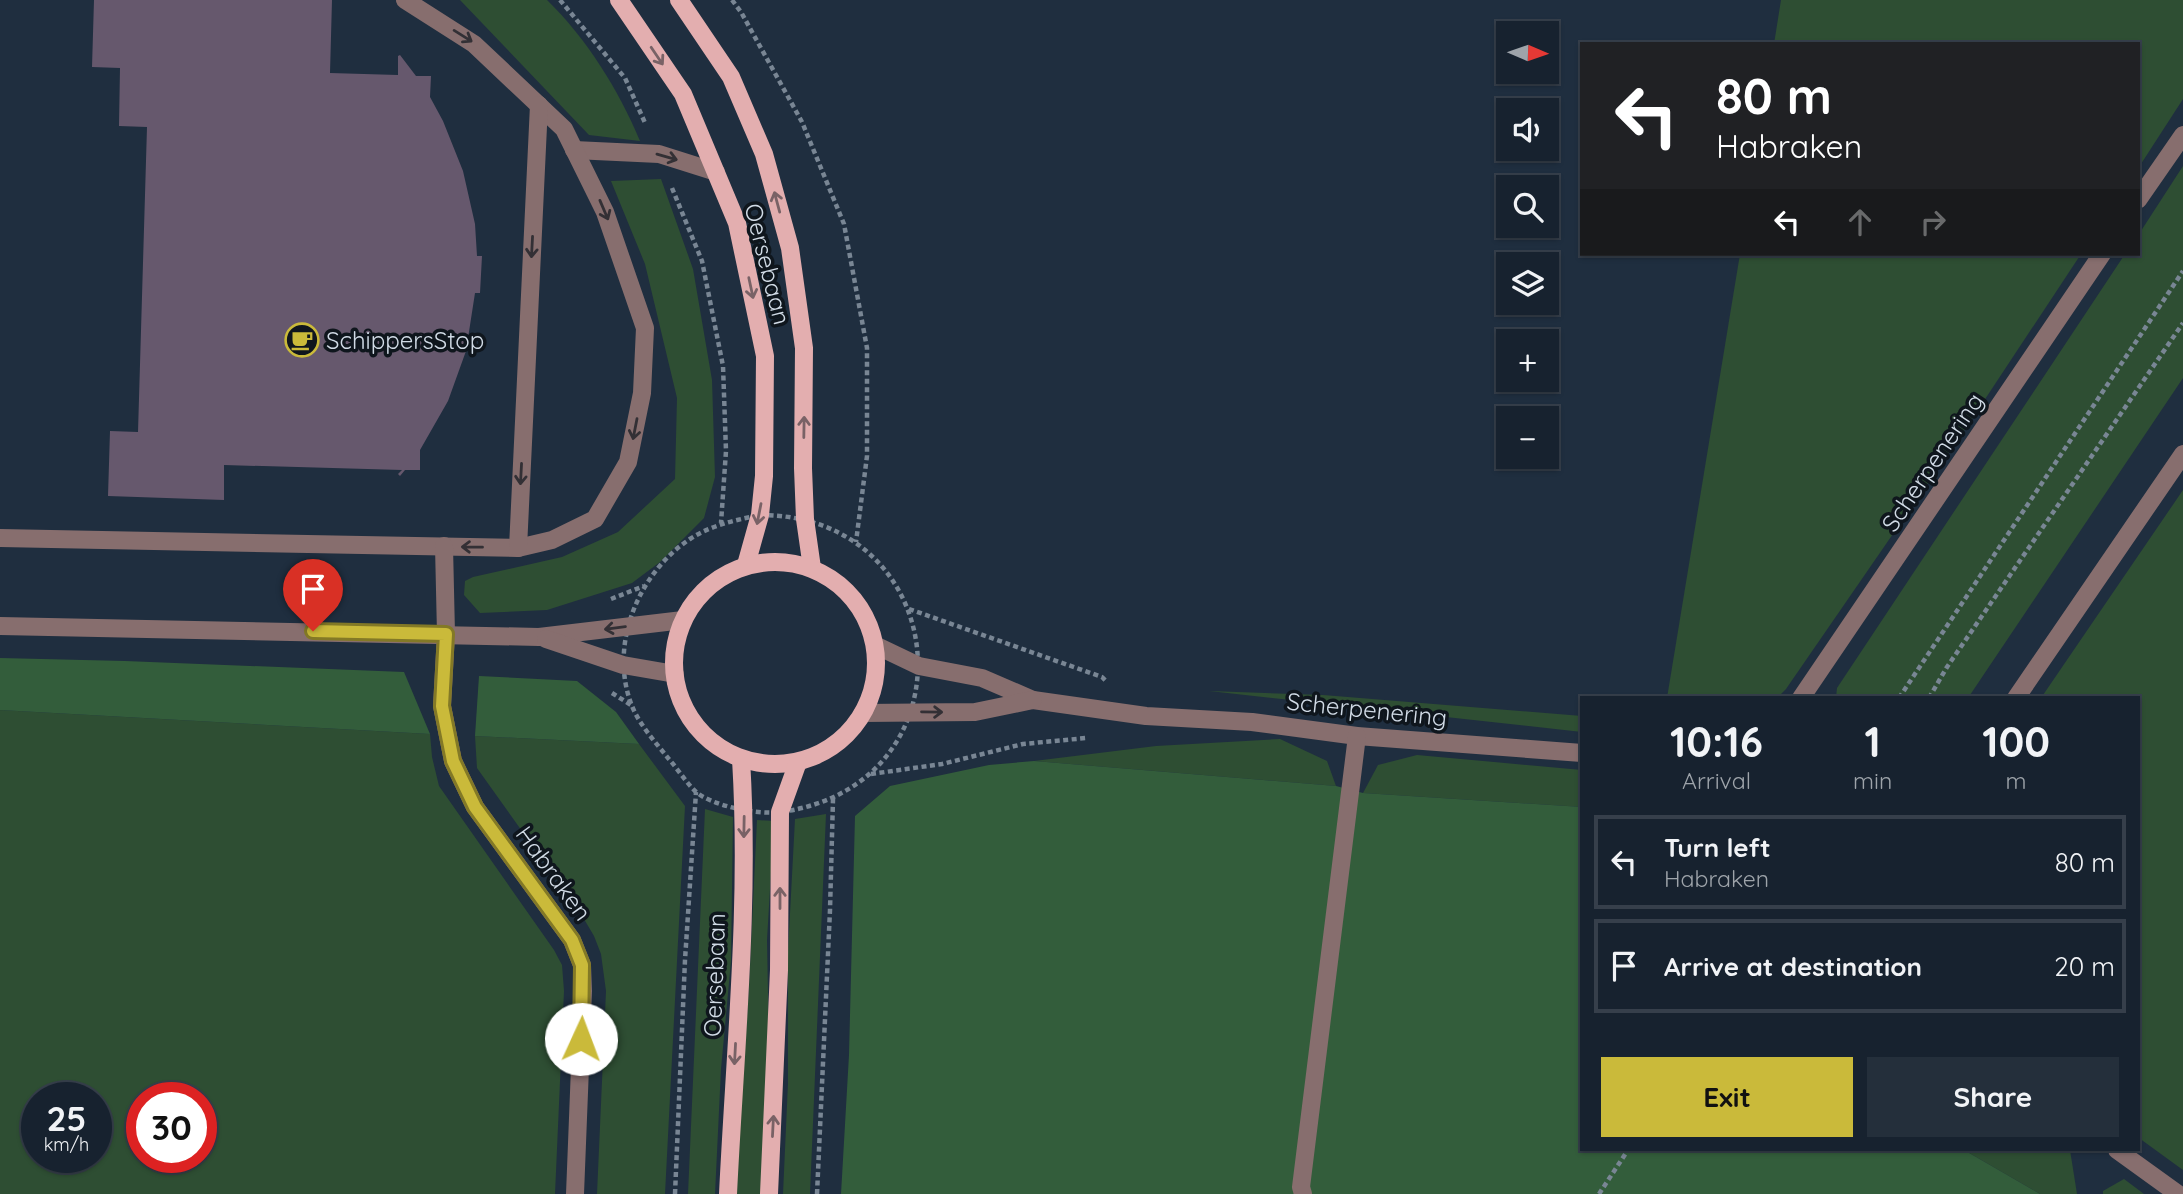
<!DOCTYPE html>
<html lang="en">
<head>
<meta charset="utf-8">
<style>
  :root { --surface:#17222f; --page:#242f3b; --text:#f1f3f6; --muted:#9ea4aa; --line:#363f4b; --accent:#caba3a }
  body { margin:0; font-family:Quicksand,sans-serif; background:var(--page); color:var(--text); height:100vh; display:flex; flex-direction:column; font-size:26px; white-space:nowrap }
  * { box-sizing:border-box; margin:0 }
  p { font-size:23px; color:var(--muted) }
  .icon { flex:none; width:38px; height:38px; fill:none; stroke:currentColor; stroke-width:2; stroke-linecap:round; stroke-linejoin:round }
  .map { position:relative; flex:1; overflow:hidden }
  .side { position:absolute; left:1580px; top:696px; width:560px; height:455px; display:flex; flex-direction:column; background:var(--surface); border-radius:0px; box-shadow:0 2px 5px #0004,0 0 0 2px var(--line) }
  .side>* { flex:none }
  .hud { position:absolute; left:1580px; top:42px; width:560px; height:214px; border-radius:0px; box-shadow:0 2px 5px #0004,0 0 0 2px var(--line); background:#202124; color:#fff; overflow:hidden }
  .needle { width:46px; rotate:92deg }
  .fabs { position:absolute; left:1496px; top:21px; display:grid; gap:14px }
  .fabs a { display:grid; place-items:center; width:63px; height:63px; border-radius:0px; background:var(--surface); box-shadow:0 2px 5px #0004,0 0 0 2px var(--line); font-size:35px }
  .speed { position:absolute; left:21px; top:1082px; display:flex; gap:14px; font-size:35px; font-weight:700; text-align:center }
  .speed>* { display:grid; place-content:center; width:91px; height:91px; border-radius:50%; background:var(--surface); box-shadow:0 2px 5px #0004,0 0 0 2px var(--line); line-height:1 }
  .speed small { font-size:18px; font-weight:400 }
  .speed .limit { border:10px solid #d22; background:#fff; color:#111 }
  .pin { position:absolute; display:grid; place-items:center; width:60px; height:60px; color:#fff; margin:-72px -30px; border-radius:50% 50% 50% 0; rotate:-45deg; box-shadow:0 0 7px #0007 }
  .pin .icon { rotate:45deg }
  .me { position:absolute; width:77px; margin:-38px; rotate:2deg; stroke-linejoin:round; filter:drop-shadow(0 0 5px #0008) }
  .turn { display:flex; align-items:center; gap:24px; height:147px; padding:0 21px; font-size:32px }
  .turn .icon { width:91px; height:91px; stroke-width:2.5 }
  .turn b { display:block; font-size:49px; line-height:60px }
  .lanes { display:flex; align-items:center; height:66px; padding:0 21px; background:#0003; justify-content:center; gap:35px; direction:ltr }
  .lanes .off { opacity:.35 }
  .eta { display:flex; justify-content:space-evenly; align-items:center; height:119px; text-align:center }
  .eta b { font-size:42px; font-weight:700; line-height:49px }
  .button { display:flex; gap:14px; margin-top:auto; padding:14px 21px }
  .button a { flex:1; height:80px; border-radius:0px; background:var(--accent); color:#111; font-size:28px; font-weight:700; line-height:80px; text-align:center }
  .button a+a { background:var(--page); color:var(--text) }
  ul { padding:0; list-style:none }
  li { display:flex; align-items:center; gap:21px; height:94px; margin:0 14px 10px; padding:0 7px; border:4px solid var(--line); border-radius:0px }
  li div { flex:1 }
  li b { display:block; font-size:26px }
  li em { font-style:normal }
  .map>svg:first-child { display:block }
  .green { fill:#2e4e33; fill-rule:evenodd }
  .forest { fill:#335d3b }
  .building { fill:#66586d }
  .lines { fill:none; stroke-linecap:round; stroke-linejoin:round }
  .path { stroke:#798694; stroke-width:4.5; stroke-dasharray:5 3.5; stroke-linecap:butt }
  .minor { stroke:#876e6e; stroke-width:18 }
  .major { stroke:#e3aeaf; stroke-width:18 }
  .oneway { stroke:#333035 }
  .oneway2 { stroke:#796266 }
  .route-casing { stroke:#837926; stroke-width:18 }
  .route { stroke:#caba3a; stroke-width:12 }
  .labels { text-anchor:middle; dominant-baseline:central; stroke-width:7; stroke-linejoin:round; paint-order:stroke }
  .street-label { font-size:24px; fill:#d1dbe6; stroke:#0f161d }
  .poi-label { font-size:24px; fill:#d1dbe6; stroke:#0f161d; text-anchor:start }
</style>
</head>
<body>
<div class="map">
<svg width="2183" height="1194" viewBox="0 0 2183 1194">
  <rect width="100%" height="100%" fill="#1f2e3f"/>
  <!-- green -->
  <g class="green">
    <path d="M460 0H547C587 39 618 89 640 141L589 135Z"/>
    <path d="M1781 0H2183V99L2139 167 2138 44H1774Z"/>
    <path d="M2183 166V378L1968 698H1836L1837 688 2125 254H2138L2139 234Z"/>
    <path d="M661 179 693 269 712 380 715 477 704 518 660 562 632 583 547 610 480 613 464 595 465 581 473 577 562 557 618 532 675 479 677 398 645 264 611 181Z"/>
    <path d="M1740 254H2081L1966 428 1786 689 1777 698H1667Z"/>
    <path d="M2183 490V1170L2139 1138 2138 698H2041Z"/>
    <path d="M1209 691 1323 695 1582 716V732Z"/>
    <path d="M0 710 430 734 432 757 439 786 554 950 562 965 564 991 555 1194H0ZM37 1097H96V1157H37ZM142 1097H201V1157H142Z"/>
    <path d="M475 736 639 744 685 806 665 1194H597L606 991 601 954 594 936 581 914 477 768Z"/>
    <path d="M1280 739 1327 761 1336 786 1034 761 1156 746Z"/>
    <path d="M1417 755 1582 770V807L1363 793 1378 765Z"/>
    <path d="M705 809 733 817 731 961 721 1069 715 1194H688Z"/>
    <path d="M826 814 810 1194H783L788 1083V951L795 819Z"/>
    <path d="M757 820 774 821 767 940 769 1046 762 1194H735L749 987Z"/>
    <path d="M1964 1150H2070L2077 1194H2040Z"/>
    <path d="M2124 1179 2144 1194H2103V1191Z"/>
  </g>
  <!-- forest -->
  <g class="forest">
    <path d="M0 658 125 661 404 672 430 734 0 710Z"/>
    <path d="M479 676 577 681 616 712 639 744 475 736Z"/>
    <path d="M1034 761 1336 786 1363 793 1582 807V1150H1964L2040 1194H841L849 1055 855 816 890 786 989 765Z"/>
  </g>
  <!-- building -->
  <path class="building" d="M94 0H332L330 73 398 75V56L400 55 416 76H431L430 97 443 121 463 171 475 224 477 256H482L480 293H475L466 351 448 401 420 450V470H405L400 476 398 474 402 470 224 465V500L108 496 110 431 138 432 147 127 119 126 120 68 92 67Z"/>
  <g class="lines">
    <!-- path -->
    <g class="path">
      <path d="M560 0 625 78 646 125"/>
      <path d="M732 0 741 12 802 122 844 224 867 348V456L856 542"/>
      <path d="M672 188 702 261 723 366 726 451 721 523"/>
      <path d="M760 515C956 515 977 785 781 812 758 815 711 806 695 791 685 781 677 768 668 758 656 743 639 724 632 706 608 646 638 573 690 539 711 525 736 520 760 515Z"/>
      <path d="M611 599 644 586"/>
      <path d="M909 609 1102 677 1106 681"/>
      <path d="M612 693 631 705"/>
      <path d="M1899 698 2183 271"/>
      <path d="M1929 698 1947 667 2183 323"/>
      <path d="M871 774 942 764 1023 744 1086 738"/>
      <path d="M675 1194 685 960 696 792"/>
      <path d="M817 1194 830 910 833 799"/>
      <path d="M1599 1194 1628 1150"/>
    </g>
    <!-- minor -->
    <g class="minor">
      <path d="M574 150 659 154 716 172"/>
      <path d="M2138 200 2183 135"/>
      <path d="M0 538 518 548 552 540 595 519 628 462 642 393 645 328 605 212 564 129 474 44 405 0"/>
      <path d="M444 546 446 634 442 706 453 761 475 807 572 940 582 965 583 991 575 1194"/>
      <path d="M518 548 539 105"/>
      <path d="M0 626 539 637 683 620"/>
      <path d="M546 639 623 665 675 674"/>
      <path d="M875 645 919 666 982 678 1033 700 1146 716 1252 722 1357 736 1582 753"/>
      <path d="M1801 698 2102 254"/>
      <path d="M2016 698 2183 454"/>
      <path d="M863 713 975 712 1033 700"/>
      <path d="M2117 1150 2178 1194"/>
      <path d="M1303 1194 1301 1187 1357 736"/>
    </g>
    <!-- major -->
    <g class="major">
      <path d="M619 0 683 94 737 223 765 356 764 476 760 515 746 565"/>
      <path d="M679 0 731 77 764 154 790 248 804 348 803 468 805 519 812 568"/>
      <circle cx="775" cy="663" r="101"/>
      <path d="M728 1194C735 1050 750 903 741 759"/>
      <path d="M769 1194 779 970 780 812 798 762"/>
    </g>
  </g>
  <!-- one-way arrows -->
  <defs><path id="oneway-shaft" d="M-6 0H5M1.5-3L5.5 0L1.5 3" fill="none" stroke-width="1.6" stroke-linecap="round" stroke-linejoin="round" transform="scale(1.75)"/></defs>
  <g class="oneway">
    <use href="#oneway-shaft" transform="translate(463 36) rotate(32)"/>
    <use href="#oneway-shaft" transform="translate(667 157) rotate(16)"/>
    <use href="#oneway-shaft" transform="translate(604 210) rotate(67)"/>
    <use href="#oneway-shaft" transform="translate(532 247) rotate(93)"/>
    <use href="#oneway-shaft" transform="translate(635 429) rotate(101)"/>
    <use href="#oneway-shaft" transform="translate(521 474) rotate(93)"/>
    <use href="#oneway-shaft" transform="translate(472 547) rotate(-179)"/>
    <use href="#oneway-shaft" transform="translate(615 628) rotate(173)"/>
    <use href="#oneway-shaft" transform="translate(932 712) rotate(1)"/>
  </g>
  <g class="oneway2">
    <use href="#oneway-shaft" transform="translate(657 56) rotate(56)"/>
    <use href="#oneway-shaft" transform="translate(777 202) rotate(-105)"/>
    <use href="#oneway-shaft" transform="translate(751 288) rotate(78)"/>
    <use href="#oneway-shaft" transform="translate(804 427) rotate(-89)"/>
    <use href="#oneway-shaft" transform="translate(759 514) rotate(101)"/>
    <use href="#oneway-shaft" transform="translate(744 827) rotate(91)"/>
    <use href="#oneway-shaft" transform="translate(780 898) rotate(-90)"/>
    <use href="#oneway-shaft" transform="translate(735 1054) rotate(93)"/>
    <use href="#oneway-shaft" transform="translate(773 1126) rotate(-87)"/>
  </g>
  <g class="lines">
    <defs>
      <path id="route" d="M313 631 446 634 442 706 453 761 475 807 572 940 582 965 581 1039"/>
    </defs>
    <!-- route casing -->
    <use href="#route" class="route-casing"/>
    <!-- route -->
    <use href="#route" class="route"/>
  </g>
  <!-- icons -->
  <defs>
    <symbol id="cafe-ring" viewBox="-11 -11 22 22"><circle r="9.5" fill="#0f161d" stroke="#caba3a" stroke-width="1.5"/><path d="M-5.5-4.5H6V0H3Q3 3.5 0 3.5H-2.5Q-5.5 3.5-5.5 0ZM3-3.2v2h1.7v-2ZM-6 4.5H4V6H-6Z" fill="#caba3a"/></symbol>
  </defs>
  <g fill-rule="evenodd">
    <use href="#cafe-ring" x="283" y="321" width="38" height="38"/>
  </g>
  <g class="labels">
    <!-- street labels -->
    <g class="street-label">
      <text transform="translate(768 264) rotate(76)">Oersebaan</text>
      <text transform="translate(1932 462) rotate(-56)">Scherpenering</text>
      <text transform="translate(1367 709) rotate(6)">Scherpenering</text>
      <text transform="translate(554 873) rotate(54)">Habraken</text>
      <text transform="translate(714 975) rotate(-88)">Oersebaan</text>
    </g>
    <!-- poi labels -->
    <g class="poi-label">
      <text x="326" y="340">SchippersStop</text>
    </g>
  </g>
</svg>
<div class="fabs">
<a><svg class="needle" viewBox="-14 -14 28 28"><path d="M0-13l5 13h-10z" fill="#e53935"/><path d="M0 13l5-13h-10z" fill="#9ea4aa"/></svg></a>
<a><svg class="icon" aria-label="sound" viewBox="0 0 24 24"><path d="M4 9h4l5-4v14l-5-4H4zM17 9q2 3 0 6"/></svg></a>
<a><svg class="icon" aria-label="search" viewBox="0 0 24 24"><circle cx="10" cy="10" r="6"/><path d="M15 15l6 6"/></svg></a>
<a><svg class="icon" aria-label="layers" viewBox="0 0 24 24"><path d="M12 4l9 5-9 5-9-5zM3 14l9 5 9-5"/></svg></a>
<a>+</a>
<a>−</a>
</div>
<div class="speed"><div>25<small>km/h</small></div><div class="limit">30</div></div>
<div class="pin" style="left:313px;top:631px;background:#d93025"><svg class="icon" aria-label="arrive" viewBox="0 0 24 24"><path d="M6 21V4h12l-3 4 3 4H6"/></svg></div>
<svg class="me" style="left:581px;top:1039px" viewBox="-20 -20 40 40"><circle r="19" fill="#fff"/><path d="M0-13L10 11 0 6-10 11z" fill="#caba3a"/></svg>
<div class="hud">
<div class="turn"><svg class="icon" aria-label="left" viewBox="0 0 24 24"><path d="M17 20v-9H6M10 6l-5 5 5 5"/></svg><div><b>80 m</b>Habraken</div></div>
<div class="lanes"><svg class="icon" aria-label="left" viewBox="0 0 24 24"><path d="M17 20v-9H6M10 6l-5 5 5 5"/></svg><svg class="icon off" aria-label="ahead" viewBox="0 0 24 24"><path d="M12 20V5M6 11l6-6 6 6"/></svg><svg class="icon off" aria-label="right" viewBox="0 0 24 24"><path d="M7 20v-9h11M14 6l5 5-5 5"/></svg></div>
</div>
<section class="side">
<div class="eta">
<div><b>10:16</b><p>Arrival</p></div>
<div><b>1</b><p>min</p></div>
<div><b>100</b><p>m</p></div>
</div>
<ul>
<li><svg class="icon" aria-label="left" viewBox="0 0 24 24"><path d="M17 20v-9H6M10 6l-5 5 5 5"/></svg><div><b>Turn left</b><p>Habraken</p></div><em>80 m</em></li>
<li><svg class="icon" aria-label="arrive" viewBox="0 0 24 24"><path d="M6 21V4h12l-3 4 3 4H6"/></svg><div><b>Arrive at destination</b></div><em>20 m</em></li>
</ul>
<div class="button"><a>Exit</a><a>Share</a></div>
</section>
</div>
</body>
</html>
